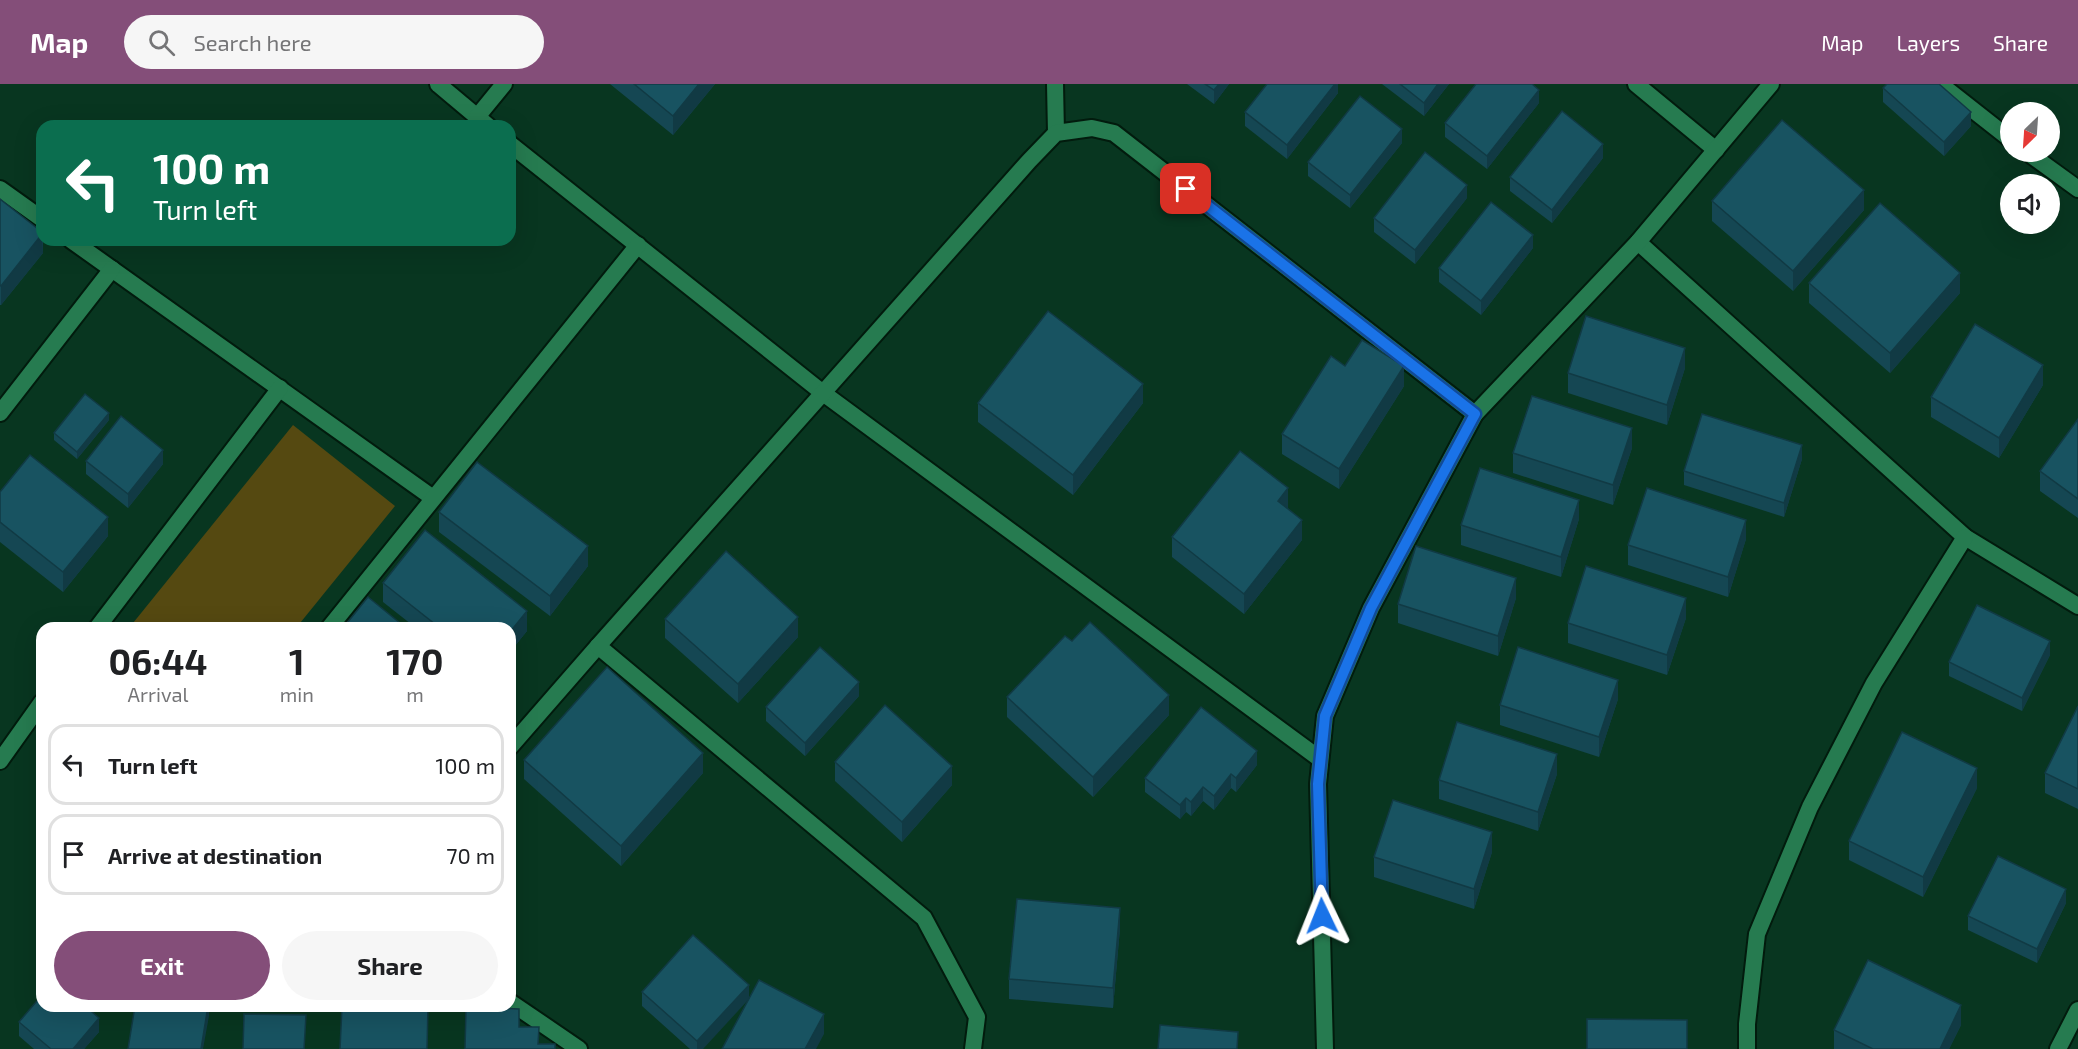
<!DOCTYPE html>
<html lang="en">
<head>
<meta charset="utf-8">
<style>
  :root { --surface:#fff; --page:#f6f6f6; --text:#202124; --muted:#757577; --line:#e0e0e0; --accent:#844e79 }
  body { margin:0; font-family:"Exo 2",sans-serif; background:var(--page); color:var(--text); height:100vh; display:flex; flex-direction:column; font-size:22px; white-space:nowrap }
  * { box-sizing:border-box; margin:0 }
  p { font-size:20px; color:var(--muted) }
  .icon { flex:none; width:33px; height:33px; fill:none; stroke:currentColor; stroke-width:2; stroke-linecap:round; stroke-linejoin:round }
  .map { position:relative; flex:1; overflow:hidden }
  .panel { position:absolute; left:36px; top:538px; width:480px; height:390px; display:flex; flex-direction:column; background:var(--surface); border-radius:18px; box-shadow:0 6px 24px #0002 }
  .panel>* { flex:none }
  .guide { position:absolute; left:36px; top:36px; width:480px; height:126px; border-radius:18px; box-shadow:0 6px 24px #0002; background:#0b6e4f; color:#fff; overflow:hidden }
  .needle { width:39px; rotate:205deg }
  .fabs { position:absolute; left:2000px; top:18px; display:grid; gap:12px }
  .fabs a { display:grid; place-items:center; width:60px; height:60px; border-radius:50%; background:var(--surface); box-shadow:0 6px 24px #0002; font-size:30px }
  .pin { position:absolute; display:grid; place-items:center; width:51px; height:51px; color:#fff; margin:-26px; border-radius:12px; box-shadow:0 3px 9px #0006 }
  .me { position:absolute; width:66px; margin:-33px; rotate:358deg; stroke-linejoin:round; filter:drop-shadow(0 0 4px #0008) }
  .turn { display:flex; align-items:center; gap:21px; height:126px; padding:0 18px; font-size:27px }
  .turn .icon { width:78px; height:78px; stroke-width:2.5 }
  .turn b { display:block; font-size:42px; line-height:51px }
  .eta { display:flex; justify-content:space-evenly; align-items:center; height:102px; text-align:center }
  .eta b { font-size:36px; font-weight:700; line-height:42px }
  .button { display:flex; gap:12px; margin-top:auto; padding:12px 18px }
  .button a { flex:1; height:69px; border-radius:36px; background:var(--accent); color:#fff; font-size:24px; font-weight:700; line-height:69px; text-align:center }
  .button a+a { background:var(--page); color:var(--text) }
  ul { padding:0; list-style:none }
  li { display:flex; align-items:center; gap:18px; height:81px; margin:0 12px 9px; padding:0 6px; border:3px solid var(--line); border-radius:18px }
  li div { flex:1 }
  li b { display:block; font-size:22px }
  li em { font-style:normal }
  header { display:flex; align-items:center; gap:36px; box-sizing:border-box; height:84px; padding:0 30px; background:var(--accent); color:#fff }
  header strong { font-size:28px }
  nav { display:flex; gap:33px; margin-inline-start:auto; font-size:21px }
  .search { width:420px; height:54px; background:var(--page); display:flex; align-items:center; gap:15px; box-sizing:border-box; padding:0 21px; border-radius:33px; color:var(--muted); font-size:22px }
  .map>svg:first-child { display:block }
  .green { fill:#554911 }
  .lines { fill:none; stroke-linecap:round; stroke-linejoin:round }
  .minor-casing { stroke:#021b0d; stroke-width:20 }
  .minor { stroke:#267b50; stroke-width:16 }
  .wall { fill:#154753 }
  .shaded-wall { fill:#113a44 }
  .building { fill:#185361; stroke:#113a44; stroke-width:1.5 }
  .route-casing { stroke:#114b97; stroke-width:15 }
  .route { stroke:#1a73e8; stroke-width:10 }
</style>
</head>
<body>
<header>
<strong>Map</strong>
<div class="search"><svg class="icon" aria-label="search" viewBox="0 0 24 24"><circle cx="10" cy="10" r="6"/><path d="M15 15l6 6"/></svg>Search here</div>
<nav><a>Map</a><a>Layers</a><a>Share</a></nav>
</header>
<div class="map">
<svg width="2078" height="965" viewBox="0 0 2078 965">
  <rect width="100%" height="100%" fill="#083620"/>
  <!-- green -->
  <path class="green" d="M293 341 395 422 296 544H129Z"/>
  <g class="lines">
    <defs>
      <g id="minor">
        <path d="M438 0 488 42"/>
        <path d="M1055 0 1056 49"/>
        <path d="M1636 0 1716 66"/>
        <path d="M1940 0 2010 55"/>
        <path d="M477 33 504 0"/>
        <path d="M510 60 823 309 1320 675"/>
        <path d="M2027 68 2078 105"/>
        <path d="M0 105 42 135"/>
        <path d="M71 156 433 414"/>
        <path d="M1638 158 1965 453 2078 522"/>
        <path d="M0 329 112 185"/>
        <path d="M97 544 280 304"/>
        <path d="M329 544 638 161"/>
        <path d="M510 663 598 562"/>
        <path d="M0 677 42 618"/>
        <path d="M510 918 579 965"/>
        <path d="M973 965 977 933 924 834 598 562 1029 77 1056 49 1092 44 1114 49 1475 330"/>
        <path d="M1325 965 1318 700 1325 632 1371 524 1475 330 1638 158 1771 0"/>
        <path d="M1747 965V940L1757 850 1810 723 1874 599 1965 453"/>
        <path d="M2058 965 2078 926"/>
      </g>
    </defs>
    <!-- minor casing -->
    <use href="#minor" class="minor-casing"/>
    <!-- minor -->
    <use href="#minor" class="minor"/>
  </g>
  <!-- wall -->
  <g class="wall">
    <path d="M610 0H715L673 51Z"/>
    <path d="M1187 0H1229L1214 20Z"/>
    <path d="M1338 0V9L1287 75 1245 42V28Z"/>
    <path d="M1382 0H1449L1424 32Z"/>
    <path d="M1883 4 1971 42 1944 72 1883 18Z"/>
    <path d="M1539 19 1487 85 1445 53V39Z"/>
    <path d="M1402 59 1350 124 1308 92V78Z"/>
    <path d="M1603 74 1552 139 1510 107V93Z"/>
    <path d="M1467 114 1415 180 1374 148V134Z"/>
    <path d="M0 115 43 156V169L1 221H0Z"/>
    <path d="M1712 117 1864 126 1793 207 1712 137Z"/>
    <path d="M1533 164 1481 231 1439 198V184Z"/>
    <path d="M1809 199 1960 209 1890 289 1809 219Z"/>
    <path d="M1345 282 1404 302 1339 405 1282 370V350Z"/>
    <path d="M1685 284 1667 341 1568 309V289Z"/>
    <path d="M2043 301 1999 374 1931 333V313Z"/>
    <path d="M978 319H1143L1073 411 978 338Z"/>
    <path d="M2078 335V434L2040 407V387Z"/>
    <path d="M109 336 77 375 54 356V349Z"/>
    <path d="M1632 364 1613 421 1513 389V369Z"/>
    <path d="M1802 375 1784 433 1684 401V387Z"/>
    <path d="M86 377 163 380 128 424 86 390Z"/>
    <path d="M0 408 108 452 63 508 0 458Z"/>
    <path d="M1288 424 1302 456 1244 530 1172 473V453Z"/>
    <path d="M439 428 588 482 550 532 439 448Z"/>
    <path d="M1579 435 1561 493 1461 461V441Z"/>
    <path d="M1746 455 1728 513 1628 481V461Z"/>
    <path d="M383 499 527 547 510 568V544H416L383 518Z"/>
    <path d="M1516 514 1498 572 1398 539V520Z"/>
    <path d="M1686 534 1667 591 1568 559V539Z"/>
    <path d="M665 535 798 553 738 619 665 554Z"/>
    <path d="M1072 557 1169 631 1093 713 1007 633V613Z"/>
    <path d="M2050 571 2022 627 1949 592V578Z"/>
    <path d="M859 612 805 672 766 637V623Z"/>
    <path d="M1618 615 1599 673 1500 641V621Z"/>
    <path d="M2078 622V725L2045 709V689Z"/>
    <path d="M524 676 703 689 621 782 524 695Z"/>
    <path d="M835 678 952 701 902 758 835 697Z"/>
    <path d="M1257 681 1236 708 1231 704 1214 726 1203 717 1191 732 1186 728 1180 735 1145 708V694Z"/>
    <path d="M1557 690 1538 747 1439 715V696Z"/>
    <path d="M1977 704 1923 813 1849 776V757Z"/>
    <path d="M1492 768 1474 825 1374 793V773Z"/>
    <path d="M2066 819 2037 879 1968 846V832Z"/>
    <path d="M1120 844 1113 924 1009 915V895Z"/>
    <path d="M693 851 703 965H690L642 922V908Z"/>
    <path d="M19 938 99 948 84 965H34L19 952Z"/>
    <path d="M1961 941 1949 965H1834V946Z"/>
  </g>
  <!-- shaded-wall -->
  <g class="shaded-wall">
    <path d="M699 0H715L673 51V32Z"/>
    <path d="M1219 0H1229L1214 20V6Z"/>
    <path d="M1335 0H1338V9L1287 75V61Z"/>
    <path d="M1438 0H1449L1424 32V19Z"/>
    <path d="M1539 6V19L1487 85V72Z"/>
    <path d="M1971 28V42L1944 72V58Z"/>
    <path d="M1402 45V59L1350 124V111Z"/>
    <path d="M1603 60V74L1552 139V126Z"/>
    <path d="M1467 101V114L1415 180V166Z"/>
    <path d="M1864 106V126L1793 207V187Z"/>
    <path d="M42 150 43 169 1 221V202Z"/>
    <path d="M1533 151V164L1481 231V217Z"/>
    <path d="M1960 189V209L1890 289V269Z"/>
    <path d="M1685 264V284L1667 341V321Z"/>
    <path d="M2043 281V301L1999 374V354Z"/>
    <path d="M1404 282V302L1339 405V385Z"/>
    <path d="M1143 300V319L1073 411V391Z"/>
    <path d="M109 329V336L77 375V368Z"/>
    <path d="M1632 344V364L1613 421V401Z"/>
    <path d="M1802 361V375L1784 433V419Z"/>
    <path d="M163 366V380L128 424V410Z"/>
    <path d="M1288 404V424L1278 436V417Z"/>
    <path d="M1579 416V435L1561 493V473Z"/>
    <path d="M108 433V452L63 508V488Z"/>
    <path d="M1302 436V456L1244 530V510Z"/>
    <path d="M1746 436V455L1728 513V493Z"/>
    <path d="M588 462V482L550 532V512Z"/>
    <path d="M1516 494V514L1498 572V552Z"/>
    <path d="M1686 514V534L1667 591V571Z"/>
    <path d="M527 527V547L510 568V548Z"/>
    <path d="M798 533V553L738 619V600Z"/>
    <path d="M2050 557V571L2022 627V614Z"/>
    <path d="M1618 596V615L1599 673V653Z"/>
    <path d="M859 598V612L805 672V659Z"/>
    <path d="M1169 611V631L1093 713V693Z"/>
    <path d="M1257 667V681L1236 708V694Z"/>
    <path d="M703 669V689L621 782V762Z"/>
    <path d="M1557 670V690L1538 747V728Z"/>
    <path d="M952 682V701L902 758V738Z"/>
    <path d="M1977 684V704L1923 813V793Z"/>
    <path d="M1231 690V704L1214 726V712Z"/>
    <path d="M1203 703V717L1191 732V718Z"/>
    <path d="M1186 714V728L1180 735V721Z"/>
    <path d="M1492 748V768L1474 825V805Z"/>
    <path d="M2066 805V819L2037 879V865Z"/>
    <path d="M1120 824V844L1113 924V904Z"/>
    <path d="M749 901V915L703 965H697V957Z"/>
    <path d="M1961 921V941L1949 965H1940Z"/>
    <path d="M208 922H209V932L203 965H201Z"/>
    <path d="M824 930V950L816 965H805Z"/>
    <path d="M99 934V948L84 965H73Z"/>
  </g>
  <!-- building -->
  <g class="building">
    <path d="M634 0H699L673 32Z"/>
    <path d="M1205 0H1219L1214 6Z"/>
    <path d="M1267 0H1335L1287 61 1245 28Z"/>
    <path d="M1400 0H1438L1424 19Z"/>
    <path d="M1476 0H1532L1539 6 1487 72 1445 39Z"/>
    <path d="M1887 0H1939L1971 28 1944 58 1883 4Z"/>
    <path d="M1360 12 1402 45 1350 111 1308 78Z"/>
    <path d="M1562 27 1603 60 1552 126 1510 93Z"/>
    <path d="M1782 36 1864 106 1793 187 1712 117Z"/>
    <path d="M1425 68 1467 101 1415 166 1374 134Z"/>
    <path d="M0 115 42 148V150L1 202 0 201Z"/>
    <path d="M1491 118 1533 151 1481 217 1439 184Z"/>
    <path d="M1880 119 1960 189 1890 269 1809 199Z"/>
    <path d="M1048 227 1143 300 1073 391 978 319Z"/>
    <path d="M1586 232 1685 264 1667 321 1568 289Z"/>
    <path d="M1975 240 2043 281 1999 354 1931 313Z"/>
    <path d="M1362 256 1404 282 1339 385 1282 350 1331 272 1345 282Z"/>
    <path d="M85 310 109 329 77 368 54 349Z"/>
    <path d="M1532 312 1632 344 1613 401 1513 369Z"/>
    <path d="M1702 330 1802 361 1784 419 1684 387Z"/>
    <path d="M121 332 163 366 128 410 86 377Z"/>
    <path d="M2078 335V415L2040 387Z"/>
    <path d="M1240 367 1288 404 1278 417 1302 436 1244 510 1172 453Z"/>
    <path d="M30 371 108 433 63 488 0 438V408Z"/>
    <path d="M477 378 588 462 550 512 439 428Z"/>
    <path d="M1480 384 1579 416 1561 473 1461 441Z"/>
    <path d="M1647 404 1746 436 1728 493 1628 461Z"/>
    <path d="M425 446 527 527 510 548V544H440L383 499Z"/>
    <path d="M1416 462 1516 494 1498 552 1398 520Z"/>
    <path d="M726 467 798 533 738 600 665 535Z"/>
    <path d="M1586 482 1686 514 1667 571 1568 539Z"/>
    <path d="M368 513 406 544H343Z"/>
    <path d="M1977 521 2050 557 2022 614 1949 578Z"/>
    <path d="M1090 538 1169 611 1093 693 1007 613 1065 552 1072 557Z"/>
    <path d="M820 563 859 598 805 659 766 623Z"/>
    <path d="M1518 563 1618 596 1599 653 1500 621Z"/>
    <path d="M607 583 703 669 621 762 524 676Z"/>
    <path d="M885 621 952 682 902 738 835 678Z"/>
    <path d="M2078 622V705L2045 689Z"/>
    <path d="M1201 623 1257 667 1236 694 1231 690 1214 712 1203 703 1191 718 1186 714 1180 721 1145 694Z"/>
    <path d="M1457 638 1557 670 1538 728 1439 696Z"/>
    <path d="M1902 648 1977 684 1923 793 1849 757Z"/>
    <path d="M1393 716 1492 748 1474 805 1374 773Z"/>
    <path d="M1998 772 2066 805 2037 865 1968 832Z"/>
    <path d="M1017 815 1120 824 1113 904 1009 895Z"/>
    <path d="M693 851 749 901 697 957 642 908Z"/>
    <path d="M1868 876 1961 921 1940 965H1873L1834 946Z"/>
    <path d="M759 896 824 930 805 965H722Z"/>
    <path d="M42 911V922H85L99 934 73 965H51L19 938Z"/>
    <path d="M135 922H208L201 965H128Z"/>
    <path d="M342 922H428L427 965H340Z"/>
    <path d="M466 923 519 925V943H539L538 960H555V965H465Z"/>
    <path d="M244 930 306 931 304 965H243Z"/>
    <path d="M1587 935 1687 936V965H1587Z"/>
    <path d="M1160 941 1238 948 1237 965H1158Z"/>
  </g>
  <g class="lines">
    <defs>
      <path id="route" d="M1186 105 1475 330 1371 524 1325 632 1318 700 1322 832"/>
    </defs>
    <!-- route casing -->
    <use href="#route" class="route-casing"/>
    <!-- route -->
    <use href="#route" class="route"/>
  </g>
</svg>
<div class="fabs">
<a><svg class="needle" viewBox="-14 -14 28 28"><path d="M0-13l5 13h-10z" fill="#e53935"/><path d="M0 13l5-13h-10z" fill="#757577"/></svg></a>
<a><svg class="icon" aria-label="sound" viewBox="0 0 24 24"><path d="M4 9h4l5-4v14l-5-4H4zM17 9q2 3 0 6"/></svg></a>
</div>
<div class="pin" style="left:1186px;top:105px;background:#d93025"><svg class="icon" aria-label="arrive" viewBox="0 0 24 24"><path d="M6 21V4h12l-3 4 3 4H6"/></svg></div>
<svg class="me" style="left:1322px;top:832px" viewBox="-20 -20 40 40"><path d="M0-17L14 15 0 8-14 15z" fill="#1a73e8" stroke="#fff" stroke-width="4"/></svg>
<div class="guide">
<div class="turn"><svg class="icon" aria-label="left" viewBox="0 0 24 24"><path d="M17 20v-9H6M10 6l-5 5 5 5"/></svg><div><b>100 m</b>Turn left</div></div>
</div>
<section class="panel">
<div class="eta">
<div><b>06:44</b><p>Arrival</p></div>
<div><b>1</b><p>min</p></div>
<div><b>170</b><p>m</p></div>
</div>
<ul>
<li><svg class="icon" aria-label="left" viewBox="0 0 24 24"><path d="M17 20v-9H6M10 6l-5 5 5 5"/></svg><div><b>Turn left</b></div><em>100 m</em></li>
<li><svg class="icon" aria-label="arrive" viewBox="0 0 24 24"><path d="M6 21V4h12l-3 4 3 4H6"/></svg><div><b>Arrive at destination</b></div><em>70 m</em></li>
</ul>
<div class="button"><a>Exit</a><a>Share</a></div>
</section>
</div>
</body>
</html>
